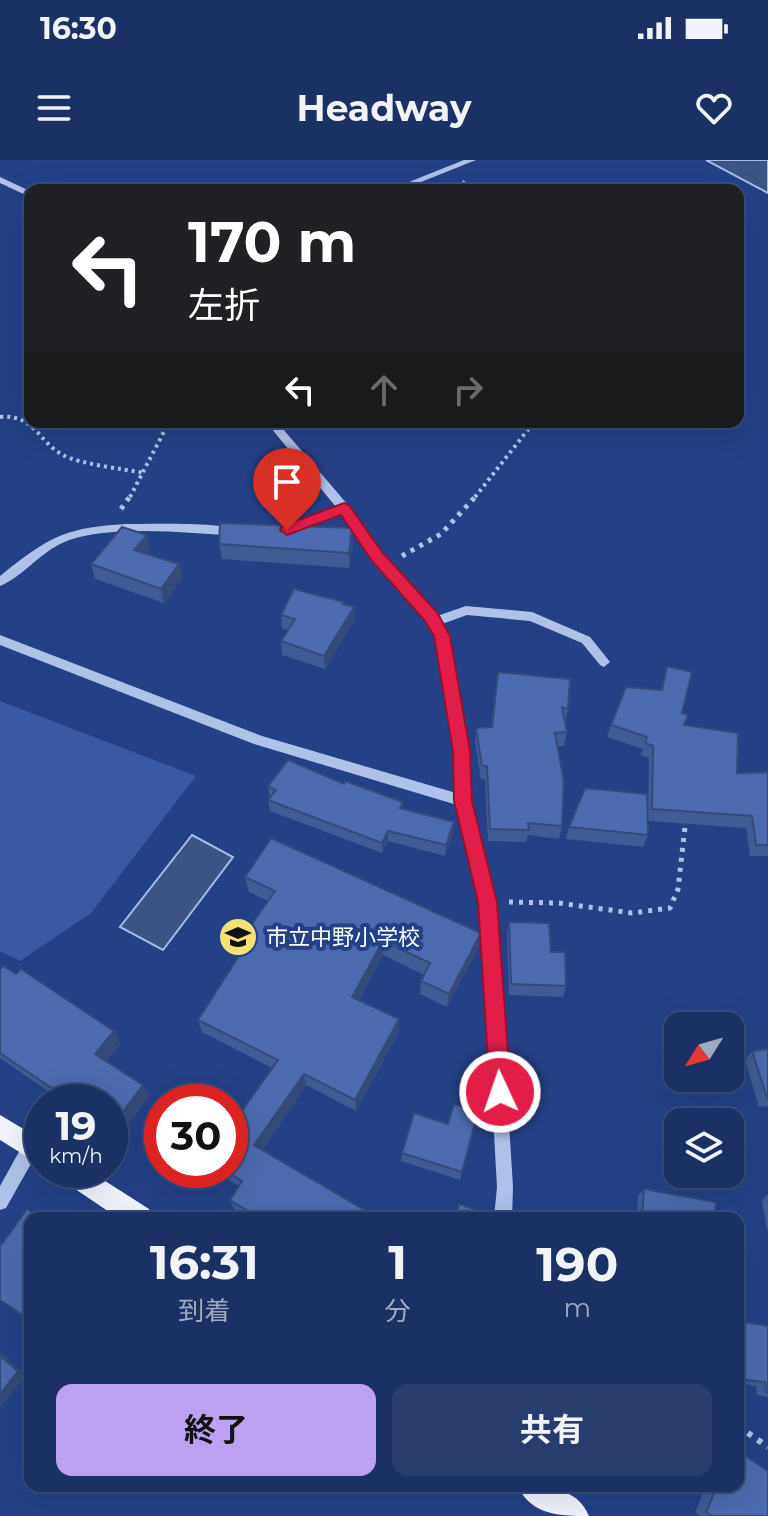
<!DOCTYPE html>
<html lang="ja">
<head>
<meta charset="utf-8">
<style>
  :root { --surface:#1b3165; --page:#283d6e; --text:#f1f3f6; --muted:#a0a9bf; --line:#394c79; --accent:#bca0f2 }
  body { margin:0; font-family:Montserrat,"Noto Sans JP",sans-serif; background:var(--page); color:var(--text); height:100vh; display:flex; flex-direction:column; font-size:30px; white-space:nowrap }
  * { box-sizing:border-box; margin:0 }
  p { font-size:26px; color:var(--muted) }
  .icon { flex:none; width:44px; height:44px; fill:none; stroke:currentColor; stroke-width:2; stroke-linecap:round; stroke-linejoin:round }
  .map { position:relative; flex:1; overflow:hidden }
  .panel { position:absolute; left:24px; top:1052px; width:720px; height:280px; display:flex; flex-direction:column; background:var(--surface); border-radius:16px; box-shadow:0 8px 32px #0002,0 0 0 2px var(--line) }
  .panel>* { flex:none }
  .top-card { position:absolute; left:24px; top:24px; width:720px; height:244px; border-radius:16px; box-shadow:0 8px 32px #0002,0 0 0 2px var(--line); background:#202124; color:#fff; overflow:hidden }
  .needle { width:52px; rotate:233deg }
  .tools { position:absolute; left:664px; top:852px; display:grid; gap:16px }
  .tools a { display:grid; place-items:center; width:80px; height:80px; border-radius:16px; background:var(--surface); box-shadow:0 8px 32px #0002,0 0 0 2px var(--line); font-size:40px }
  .speed { position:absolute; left:24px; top:924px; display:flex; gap:16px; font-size:40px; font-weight:700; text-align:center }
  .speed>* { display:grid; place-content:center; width:104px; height:104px; border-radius:50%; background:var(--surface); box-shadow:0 8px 32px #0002,0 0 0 2px var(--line); line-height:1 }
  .speed small { font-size:20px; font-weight:400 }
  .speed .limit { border:12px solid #d22; background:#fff; color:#111 }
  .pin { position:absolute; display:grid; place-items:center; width:68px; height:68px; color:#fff; margin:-82px -34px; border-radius:50% 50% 50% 0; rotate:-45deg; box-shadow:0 0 8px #0007 }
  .pin .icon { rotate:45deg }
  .me { position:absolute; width:88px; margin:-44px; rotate:357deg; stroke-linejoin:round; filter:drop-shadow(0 0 6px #0008) }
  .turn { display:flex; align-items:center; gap:28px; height:168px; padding:0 32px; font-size:36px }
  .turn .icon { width:104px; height:104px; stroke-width:2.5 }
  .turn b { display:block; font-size:56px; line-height:68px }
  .lanes { display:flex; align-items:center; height:76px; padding:0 32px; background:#0003; justify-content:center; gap:40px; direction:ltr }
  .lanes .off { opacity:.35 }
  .eta { display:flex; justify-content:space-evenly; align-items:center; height:136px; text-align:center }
  .eta b { font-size:48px; font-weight:700; line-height:56px }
  .cta { display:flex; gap:16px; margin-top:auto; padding:16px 32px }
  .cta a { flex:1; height:92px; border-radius:16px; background:var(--accent); color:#111; font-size:32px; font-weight:700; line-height:92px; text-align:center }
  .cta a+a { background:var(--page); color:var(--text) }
  .status { display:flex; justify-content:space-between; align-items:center; height:56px; padding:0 40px; background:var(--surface); direction:ltr }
  .status svg { height:22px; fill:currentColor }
  header { display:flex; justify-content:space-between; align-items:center; height:104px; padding:0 32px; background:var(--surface); font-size:36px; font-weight:700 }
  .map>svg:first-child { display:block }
  .green { fill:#3859a4 }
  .water { fill:#3d5285; stroke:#a4baea; stroke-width:2 }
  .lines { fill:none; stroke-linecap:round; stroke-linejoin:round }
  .path-far2 { stroke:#b0c1e9; stroke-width:4; stroke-dasharray:3 4; stroke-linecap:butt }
  .path-far1 { stroke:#b0c1e9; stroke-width:5; stroke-dasharray:4 6; stroke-linecap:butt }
  .path { stroke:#b0c1e9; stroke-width:6; stroke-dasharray:5 7; stroke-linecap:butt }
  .minor { fill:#b0c1e9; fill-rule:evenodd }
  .major { fill:#f3f5fe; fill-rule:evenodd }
  .wall { fill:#415b96 }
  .shaded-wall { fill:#354a7a }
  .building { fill:#4c6aaf; stroke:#354a7a; stroke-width:2 }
  .route { fill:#e11d48; stroke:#92132f; stroke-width:2 }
  .labels { text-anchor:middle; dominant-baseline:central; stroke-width:8; stroke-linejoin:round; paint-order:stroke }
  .poi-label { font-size:22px; fill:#fff; stroke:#244187; text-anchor:start }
</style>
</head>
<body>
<div class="status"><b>16:30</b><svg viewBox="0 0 49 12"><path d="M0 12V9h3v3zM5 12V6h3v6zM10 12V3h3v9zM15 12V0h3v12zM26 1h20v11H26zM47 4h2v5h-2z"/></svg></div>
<header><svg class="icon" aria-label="menu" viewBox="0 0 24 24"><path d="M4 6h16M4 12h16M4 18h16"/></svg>Headway<svg class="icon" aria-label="heart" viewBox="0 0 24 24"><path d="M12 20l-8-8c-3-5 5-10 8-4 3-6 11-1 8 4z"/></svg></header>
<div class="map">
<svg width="768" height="1356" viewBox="0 0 768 1356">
  <rect width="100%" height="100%" fill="#244187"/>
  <!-- green -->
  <path class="green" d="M0 541 196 616 91 753 20 801 0 791Z"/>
  <!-- water -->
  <g class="water">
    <path d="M706 0H768V33Z"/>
    <path d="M192 675 233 697 163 790 120 767Z"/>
  </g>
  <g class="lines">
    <!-- path-far2 -->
    <g class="path-far2">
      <path d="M462 22 475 30"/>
      <path d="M0 257C35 254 39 283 63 295 79 304 124 309 144 313"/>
      <path d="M130 337 169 262"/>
      <path d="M475 337 534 262"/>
    </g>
    <!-- path-far1 -->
    <g class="path-far1">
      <path d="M121 349 131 335"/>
      <path d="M402 396 441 374 477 335"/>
      <path d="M509 742 559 743 632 753 670 748 678 729 686 658"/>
    </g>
    <!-- path -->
    <path class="path" d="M738 1266 768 1287"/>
    <!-- minor -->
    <g class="minor">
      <path d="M464 0H476L401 30H389Z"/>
      <path d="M0 17 30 31V37L0 23Z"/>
      <path d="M266 262H277L348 345 382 394 437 456 466 446 532 452 590 477 610 502 604 507 600 505 582 483 530 461 467 455 442 464 448 476 468 591 470 641 495 742 513 1027 512 1058H494L497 1027 481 742 457 645 254 584 0 485V475L262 576 456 633 454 591 436 476 427 459 374 400 342 353 285 374H277V368L336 347Z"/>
      <path d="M126 364C147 364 229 361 243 372L237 376C190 373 102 363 60 384 38 395 22 417 0 426V416C49 377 63 368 126 364Z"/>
      <path d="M31 979 37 981 39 987 37 993 6 1048 0 1050V1026L25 981Z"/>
    </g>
    <!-- major -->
    <g class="major">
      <path d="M0 955 42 980V1006L0 980Z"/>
      <path d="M55 1010H88L149 1049 152 1058H118L59 1018Z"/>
      <path d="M518 1326C546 1326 577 1327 589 1356 562 1356 531 1356 518 1326Z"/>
    </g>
  </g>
  <!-- wall -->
  <g class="wall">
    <path d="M147 375 150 390 147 394 179 404 182 419 164 443 95 419 91 404Z"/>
    <path d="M353 383 349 408 222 399 219 384Z"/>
    <path d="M344 444 354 460 325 509 282 495 281 481 288 470 282 469 281 455Z"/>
    <path d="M667 506 682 553 684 565 737 613 768 612V696H750L746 668 648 661 649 598 641 595 643 589 607 577 611 565 661 530Z"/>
    <path d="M498 512 568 549 565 563 567 572 564 586H557L562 666 559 679 528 675 526 682 488 681 485 619H481L475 581 476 568 491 567Z"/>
    <path d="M344 624 403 642V649L454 662 453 673 445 696 388 681 382 693 270 651 268 640 270 637 268 626Z"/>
    <path d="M569 667 648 675 643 687 566 679Z"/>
    <path d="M245 717 481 773 479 787 447 847 420 834 421 821 424 815 383 795 359 840 399 859V872L356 951 306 925 262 990 378 1058H249L234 1049 230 1040 239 1026 212 1010H230L236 959 272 908 202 872 198 860 248 783 245 774 268 741 249 732Z"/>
    <path d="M509 762 551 792 566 826 563 837 509 835 507 773Z"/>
    <path d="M0 809 121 883 106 901 143 925 149 936 121 974 110 967V942H64L0 898Z"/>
    <path d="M768 889V946L759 947 745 900 752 891Z"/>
    <path d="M478 951 460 1020 401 1001 402 993 448 964Z"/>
    <path d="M644 1029 715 1058H637L638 1036Z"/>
    <path d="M768 1034V1070H767L762 1040Z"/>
    <path d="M738 1161 768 1166V1237L757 1235 756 1226 738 1223Z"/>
    <path d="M706 1326H738L768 1356H700L695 1352Z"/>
  </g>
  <!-- shaded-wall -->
  <g class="shaded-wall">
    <path d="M352 368 353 383 349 408V393Z"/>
    <path d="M147 375 150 390 138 405 134 390Z"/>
    <path d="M179 404 182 419 164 443 161 429Z"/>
    <path d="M354 447V460L325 509 324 496Z"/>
    <path d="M454 662 453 673 445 696 446 685Z"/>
    <path d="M388 671V681L382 693V683Z"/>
    <path d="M481 773 479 787 447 847 449 834Z"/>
    <path d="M383 781V795L353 850 352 837Z"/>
    <path d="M399 859V872L356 951 355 940Z"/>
    <path d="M114 871 121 883 102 906 95 894Z"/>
    <path d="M304 914 306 925 258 995 254 985Z"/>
    <path d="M143 925 149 936 121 974 114 964Z"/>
    <path d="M64 932 72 942H67L62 935Z"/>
    <path d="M30 1147V1160L24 1156Z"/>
    <path d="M0 1192 26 1215 0 1248Z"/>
  </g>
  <!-- building -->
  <g class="building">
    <path d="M220 363 352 368 349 393 219 384Z"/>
    <path d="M122 367 147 375 134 390 179 404 161 429 91 404Z"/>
    <path d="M294 429 344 442 343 444 354 447 324 496 281 481 295 459 281 455Z"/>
    <path d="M667 506 692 512 682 553 688 555 684 565 738 573 737 613 768 612V685H756L752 656 652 649 653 586 645 583 647 577 611 565 626 527 662 530Z"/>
    <path d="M498 512 570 519 568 549 562 547 567 572 555 573 564 622 562 666 528 663 529 670 490 669 487 606H482L476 568 492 567Z"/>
    <path d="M288 600 344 624 345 621 403 642 400 648 454 662 446 685 388 671 382 683 268 640 276 630 268 626Z"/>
    <path d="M585 628 647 634 648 675 569 667Z"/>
    <path d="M271 678 481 773 449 834 421 821 430 803 383 781 352 837 399 859 355 940 304 914 254 985 378 1058H259L230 1040 242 1021 224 1010H230V955L236 959 278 900 198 860 251 777 245 774 275 731 245 717Z"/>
    <path d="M509 762 549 763 551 792H565L566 826 511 824Z"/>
    <path d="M3 806 16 814 21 809 114 871 95 894 143 925 114 964 110 961V942H80L64 932 62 935 0 893V809Z"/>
    <path d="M768 889V938H767L752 891Z"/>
    <path d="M196 935 207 942H192Z"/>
    <path d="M454 944 478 951 462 1012 402 993 414 953 448 964Z"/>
    <path d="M644 1029 716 1042 715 1058H642Z"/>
    <path d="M459 1044 488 1054 486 1058H455Z"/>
    <path d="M27 1049 41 1058H30V1147L24 1156 0 1140V1082L2 1084Z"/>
    <path d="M738 1161 768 1166V1232H766L765 1222 738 1219Z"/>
    <path d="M0 1196 18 1211 0 1234Z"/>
    <path d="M738 1291 768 1311V1356H712L706 1352 717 1326H738Z"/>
  </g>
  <!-- route -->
  <path class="route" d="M344 343 349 345 383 393 437 452 450 476 470 591 472 641 497 742 511 932 508 939 500 942 493 939 490 932 478 742 454 641 453 591 434 476 425 461 372 401 341 355 287 375 280 370 282 366Z"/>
  <!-- icons -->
  <defs>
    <symbol id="school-disc" viewBox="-11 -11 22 22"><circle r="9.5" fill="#f3e173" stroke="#244187"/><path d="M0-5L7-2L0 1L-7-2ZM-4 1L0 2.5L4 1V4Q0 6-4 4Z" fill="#111"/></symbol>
  </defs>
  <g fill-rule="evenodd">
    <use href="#school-disc" x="216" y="755" width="44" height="44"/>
  </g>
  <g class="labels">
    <!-- poi labels -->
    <g class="poi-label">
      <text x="266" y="777">市立中野小学校</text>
    </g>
  </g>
</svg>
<div class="tools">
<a><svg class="needle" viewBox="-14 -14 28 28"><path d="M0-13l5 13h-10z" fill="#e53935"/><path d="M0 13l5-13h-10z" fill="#a0a9bf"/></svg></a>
<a><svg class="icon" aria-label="layers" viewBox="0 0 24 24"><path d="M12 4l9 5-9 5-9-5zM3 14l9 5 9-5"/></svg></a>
</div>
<div class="speed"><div>19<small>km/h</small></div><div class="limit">30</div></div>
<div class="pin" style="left:287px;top:370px;background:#d93025"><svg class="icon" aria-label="arrive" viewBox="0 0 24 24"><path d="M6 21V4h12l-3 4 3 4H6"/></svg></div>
<svg class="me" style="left:500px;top:932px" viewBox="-20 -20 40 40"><circle r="17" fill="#e11d48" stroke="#fff" stroke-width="3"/><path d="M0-11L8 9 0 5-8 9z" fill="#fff"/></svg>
<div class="top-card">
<div class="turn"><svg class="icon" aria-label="left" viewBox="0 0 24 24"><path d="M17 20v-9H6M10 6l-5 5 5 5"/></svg><div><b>170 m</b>左折</div></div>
<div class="lanes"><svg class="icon" aria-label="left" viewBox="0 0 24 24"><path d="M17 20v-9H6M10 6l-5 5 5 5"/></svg><svg class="icon off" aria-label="ahead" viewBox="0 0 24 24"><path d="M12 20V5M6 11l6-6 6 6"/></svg><svg class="icon off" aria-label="right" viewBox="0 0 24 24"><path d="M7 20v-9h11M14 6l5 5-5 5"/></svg></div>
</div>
<section class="panel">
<div class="eta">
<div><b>16:31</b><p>到着</p></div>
<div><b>1</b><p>分</p></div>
<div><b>190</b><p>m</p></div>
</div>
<div class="cta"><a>終了</a><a>共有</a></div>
</section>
</div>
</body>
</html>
